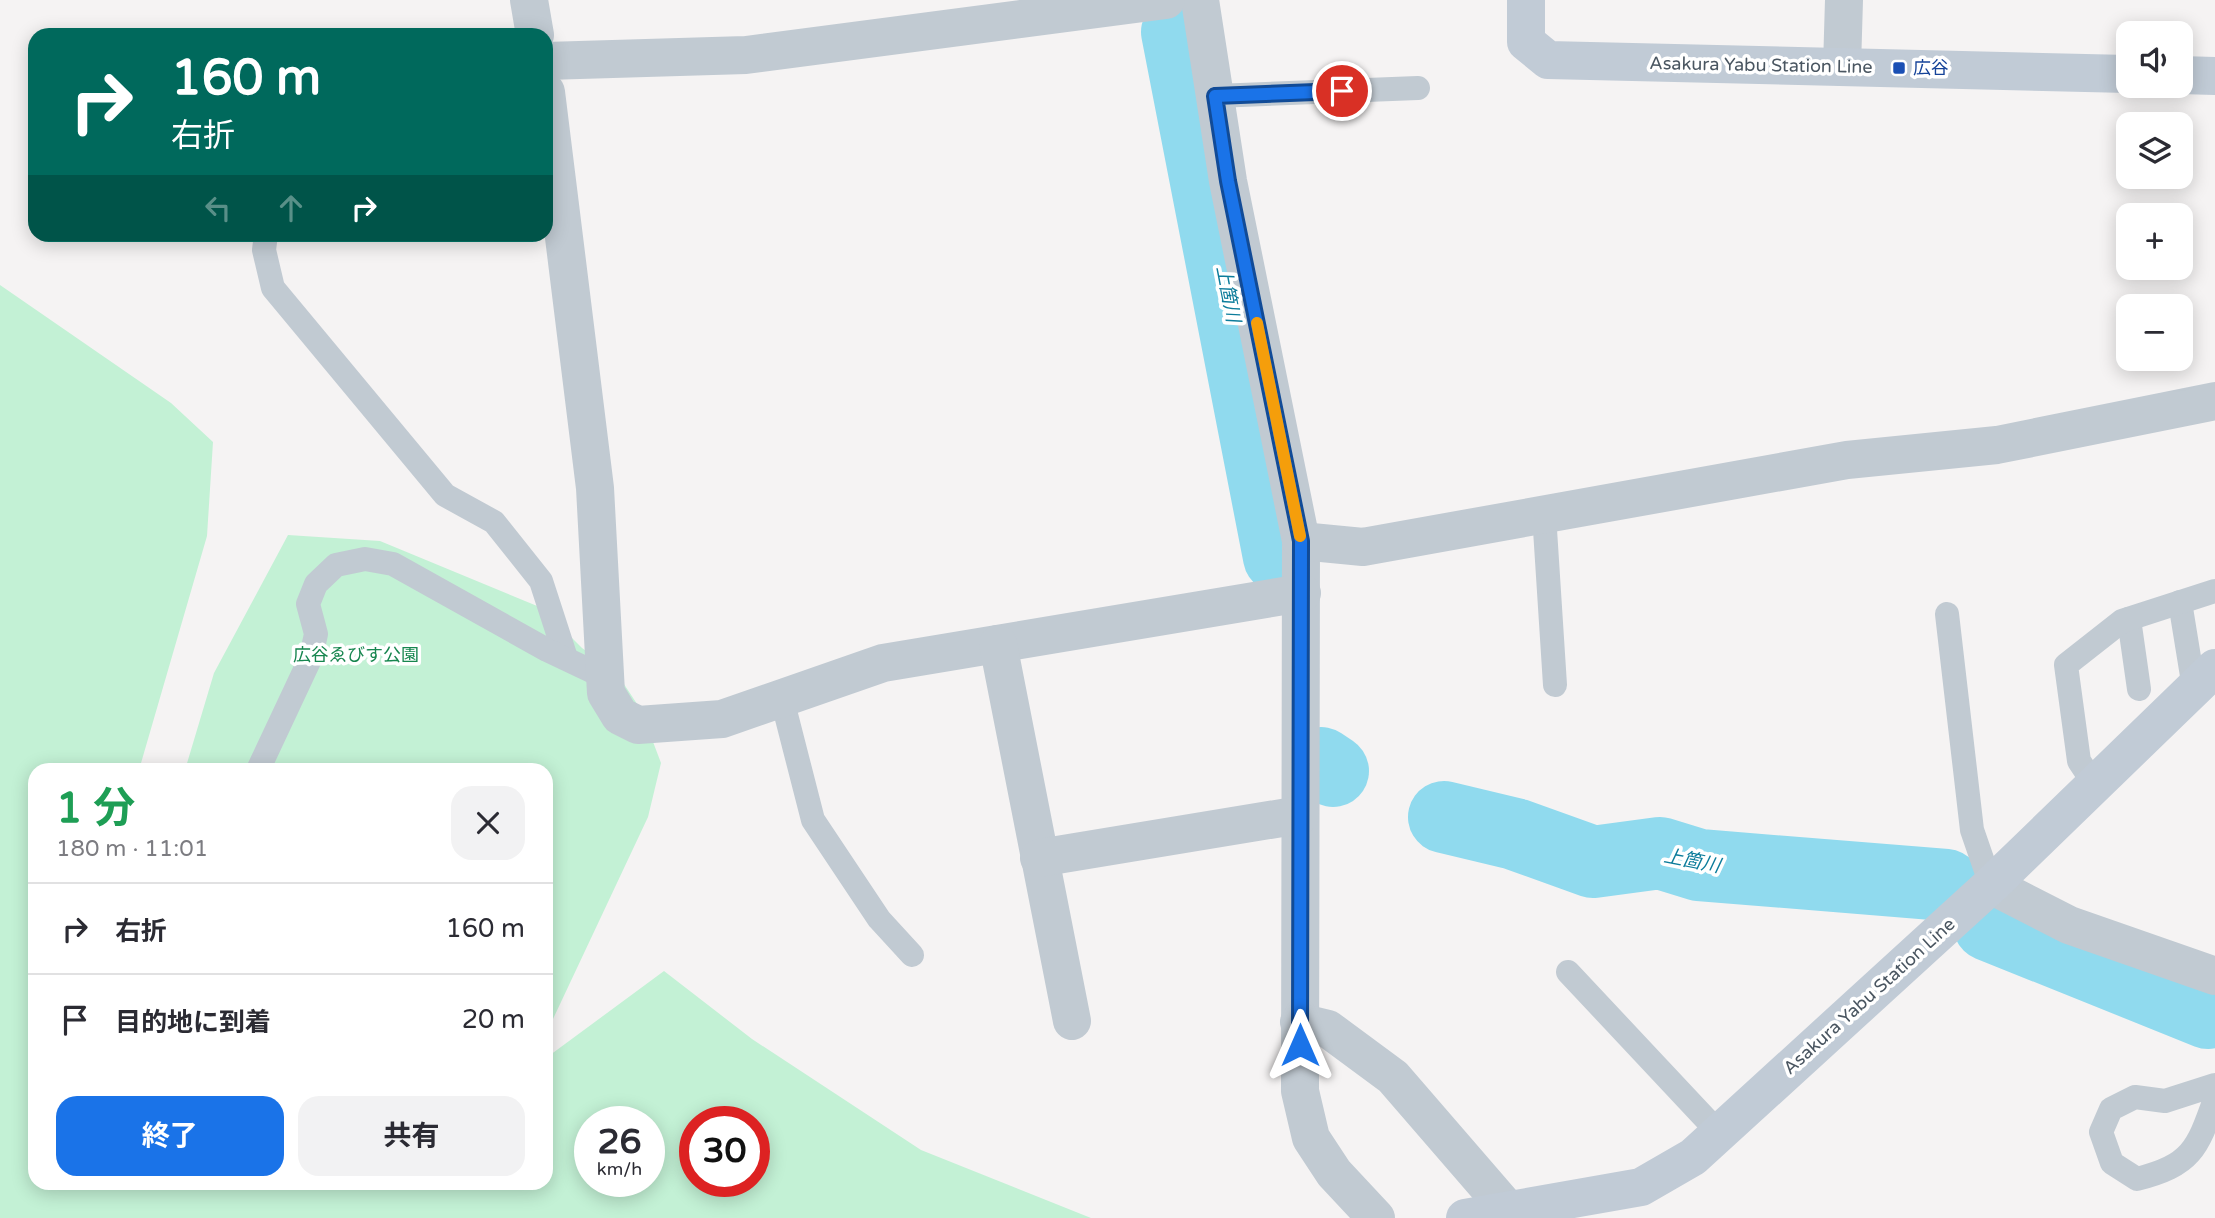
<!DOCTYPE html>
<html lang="ja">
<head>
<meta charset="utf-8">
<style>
  :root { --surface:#fff; --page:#f2f2f3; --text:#2b2b33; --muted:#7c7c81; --line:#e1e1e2; --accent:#1a73e8 }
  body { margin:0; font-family:"Varela Round","Noto Sans JP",sans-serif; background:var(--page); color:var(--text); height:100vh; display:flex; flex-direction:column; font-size:26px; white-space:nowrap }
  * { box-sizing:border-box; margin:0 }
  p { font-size:23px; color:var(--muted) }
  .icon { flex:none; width:38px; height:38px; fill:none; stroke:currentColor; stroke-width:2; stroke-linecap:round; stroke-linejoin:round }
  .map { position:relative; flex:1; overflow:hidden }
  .sheet { position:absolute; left:28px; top:763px; width:525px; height:427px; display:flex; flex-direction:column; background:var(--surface); border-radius:21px; box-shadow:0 4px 18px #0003 }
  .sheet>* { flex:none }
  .banner { position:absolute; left:28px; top:28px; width:525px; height:214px; border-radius:21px; box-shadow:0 4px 18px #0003; background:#00695c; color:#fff; overflow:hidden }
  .controls { position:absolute; left:2116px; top:21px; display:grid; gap:14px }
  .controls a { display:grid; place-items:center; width:77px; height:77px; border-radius:14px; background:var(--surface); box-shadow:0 4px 18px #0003; font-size:35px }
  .speed { position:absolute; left:574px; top:1106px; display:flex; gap:14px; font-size:35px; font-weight:700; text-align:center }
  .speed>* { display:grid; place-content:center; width:91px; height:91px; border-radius:50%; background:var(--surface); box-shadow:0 4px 18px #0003; line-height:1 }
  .speed small { font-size:18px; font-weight:400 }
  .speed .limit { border:10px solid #d22; background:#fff; color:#111 }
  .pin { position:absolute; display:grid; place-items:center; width:60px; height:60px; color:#fff; margin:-30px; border:4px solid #fff; border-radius:50%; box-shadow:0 2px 7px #0007 }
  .me { position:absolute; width:77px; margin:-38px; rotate:0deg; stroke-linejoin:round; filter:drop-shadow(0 0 5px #0008) }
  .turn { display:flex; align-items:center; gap:24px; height:147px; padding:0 28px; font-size:32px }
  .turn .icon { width:91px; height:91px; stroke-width:2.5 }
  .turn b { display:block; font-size:49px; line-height:60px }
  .lanes { display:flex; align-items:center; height:66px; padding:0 28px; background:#0003; justify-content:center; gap:35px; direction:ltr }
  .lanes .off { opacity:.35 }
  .round { display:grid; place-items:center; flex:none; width:74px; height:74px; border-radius:21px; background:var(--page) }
  .head { display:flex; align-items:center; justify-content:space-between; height:119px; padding:0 28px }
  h1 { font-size:42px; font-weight:700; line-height:52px; color:#1e9e55 }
  .action { display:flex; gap:14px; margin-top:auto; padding:14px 28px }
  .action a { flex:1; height:80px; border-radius:21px; background:var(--accent); color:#fff; font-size:28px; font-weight:700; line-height:80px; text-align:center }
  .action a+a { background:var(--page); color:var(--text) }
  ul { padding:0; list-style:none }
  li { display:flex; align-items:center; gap:21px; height:91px; padding:0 28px; border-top:2px solid var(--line) }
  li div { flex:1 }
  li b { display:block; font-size:26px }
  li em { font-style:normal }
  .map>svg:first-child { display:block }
  .green { fill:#c3f1d5; fill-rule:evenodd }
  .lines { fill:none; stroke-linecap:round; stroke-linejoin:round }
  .river { stroke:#90daee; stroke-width:72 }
  .lane { stroke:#c1cad2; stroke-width:24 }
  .street { stroke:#c1cad2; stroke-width:38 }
  .secondary { stroke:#c1cbd6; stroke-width:38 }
  .route-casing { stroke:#114b97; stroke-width:18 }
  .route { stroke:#1a73e8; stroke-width:12 }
  .slow { stroke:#f59e0b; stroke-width:12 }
  .transit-dot { fill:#1a4fb4; stroke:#fff; stroke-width:2.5 }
  .labels { text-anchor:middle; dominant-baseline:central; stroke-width:7; stroke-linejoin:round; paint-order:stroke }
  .street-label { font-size:18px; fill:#4a5661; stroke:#fff }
  .transit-label { font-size:18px; fill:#164399; stroke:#fff; text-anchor:start }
  .park-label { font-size:18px; fill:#17864f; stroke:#fff }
  .water-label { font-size:19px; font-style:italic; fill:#0c7c9b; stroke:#fff }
</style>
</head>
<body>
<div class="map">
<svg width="2215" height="1218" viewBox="0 0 2215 1218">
  <rect width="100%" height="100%" fill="#f5f3f3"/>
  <!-- green -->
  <g class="green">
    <path d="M0 285 171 403 213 442 207 536 139 770H35V1183H546V1058L664 971 752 1039 921 1150 1091 1218H0ZM590 1122H649V1181H590ZM695 1122H754V1181H695Z"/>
    <path d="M288 535 380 541 542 608 582 648 616 672 641 710 661 763 648 817 553 1019 546 1024V770H185L214 673Z"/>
  </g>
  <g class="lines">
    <!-- river -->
    <g class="river">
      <path d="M1177 32 1279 557"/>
      <path d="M1321 763 1333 771"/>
      <path d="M1444 817 1515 834 1593 862 1660 853 1699 865 1946 885"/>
      <path d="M1989 925 2208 1013"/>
    </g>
    <!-- lane -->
    <g class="lane">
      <path d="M1215 96 1418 88"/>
      <path d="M266 234 264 250 273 288 445 495 494 522 541 581 566 658"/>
      <path d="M1544 514 1555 685"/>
      <path d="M2180 602 2194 688"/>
      <path d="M1947 614 1972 830 1991 885"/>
      <path d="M2129 619 2139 689"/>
      <path d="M782 699 813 820 879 919 912 955"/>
      <path d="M258 770 311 657 316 634 308 604 316 584 336 565 365 559 393 564 547 650 606 678"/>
      <path d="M2095 785 2079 761 2066 665 2122 621 2215 591"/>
      <path d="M1568 972 1719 1133"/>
      <path d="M2215 1085 2165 1101 2135 1097 2111 1109 2101 1132 2112 1163 2137 1179C2191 1165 2197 1150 2215 1099"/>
    </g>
    <!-- street -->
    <g class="street">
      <path d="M529 0 535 35"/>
      <path d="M1200 0 1228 181 1301 541 1300 1091 1311 1138 1334 1173 1376 1218"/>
      <path d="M546 61 746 55 1166 0"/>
      <path d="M1842 67 1844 0"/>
      <path d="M546 92 595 488 606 693 620 716 638 725 722 719 883 663 1302 593"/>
      <path d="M1301 541 1363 547 1847 460 1997 445 2215 401"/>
      <path d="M998 644 1072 1021"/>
      <path d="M1039 858 1300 815"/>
      <path d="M1991 885 2069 925 2215 976"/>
      <path d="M1299 1022 1328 1029 1393 1077 1508 1210"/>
    </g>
    <!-- secondary -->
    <g class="secondary">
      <path d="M1526 0V42L1548 60 2128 74"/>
      <path d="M2180 75 2215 76"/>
      <path d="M1465 1218 1641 1187 1693 1157 1991 885 2215 668"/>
    </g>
  </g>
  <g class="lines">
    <defs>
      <path id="route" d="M1300 1045 1301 541 1228 181 1215 96 1342 91"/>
    </defs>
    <!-- route casing -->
    <use href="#route" class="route-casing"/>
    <!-- route -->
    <use href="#route" class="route"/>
    <!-- slow -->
    <path class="slow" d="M1257 323 1300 536"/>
  </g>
  <!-- markers -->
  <rect class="transit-dot" x="1892" y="61" width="14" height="14" rx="3.5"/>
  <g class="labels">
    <!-- street labels -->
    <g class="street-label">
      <text transform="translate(1761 65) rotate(1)">Asakura Yabu Station Line</text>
      <text transform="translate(1869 996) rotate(-42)">Asakura Yabu Station Line</text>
    </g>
    <!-- transit labels -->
    <g class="transit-label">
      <text x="1913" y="68">広谷</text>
    </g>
    <!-- park labels -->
    <g class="park-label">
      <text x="356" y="655">広谷ゑびす公園</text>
    </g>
    <!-- water labels -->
    <g class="water-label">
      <text transform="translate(1228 294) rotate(79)">上箇川</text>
      <text transform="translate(1692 861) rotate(11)">上箇川</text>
    </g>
  </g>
</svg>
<div class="controls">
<a><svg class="icon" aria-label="sound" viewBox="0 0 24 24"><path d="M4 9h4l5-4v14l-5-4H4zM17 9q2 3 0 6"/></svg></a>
<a><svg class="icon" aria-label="layers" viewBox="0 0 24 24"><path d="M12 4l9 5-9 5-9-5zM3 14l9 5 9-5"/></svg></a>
<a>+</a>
<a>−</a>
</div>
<div class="speed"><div>26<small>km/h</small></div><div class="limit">30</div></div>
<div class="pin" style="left:1342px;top:91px;background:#d93025"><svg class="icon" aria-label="arrive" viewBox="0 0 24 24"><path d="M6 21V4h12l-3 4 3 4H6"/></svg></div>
<svg class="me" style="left:1300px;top:1045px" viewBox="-20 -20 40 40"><path d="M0-17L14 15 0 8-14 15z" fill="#1a73e8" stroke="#fff" stroke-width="4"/></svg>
<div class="banner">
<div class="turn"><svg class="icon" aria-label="right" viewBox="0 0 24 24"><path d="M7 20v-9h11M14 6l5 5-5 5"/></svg><div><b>160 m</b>右折</div></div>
<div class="lanes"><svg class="icon off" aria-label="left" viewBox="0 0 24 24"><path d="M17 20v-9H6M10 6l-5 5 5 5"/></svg><svg class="icon off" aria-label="ahead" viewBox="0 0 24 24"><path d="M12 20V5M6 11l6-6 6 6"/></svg><svg class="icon" aria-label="right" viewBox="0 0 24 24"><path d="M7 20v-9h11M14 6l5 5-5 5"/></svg></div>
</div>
<section class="sheet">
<div class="head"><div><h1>1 分</h1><p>180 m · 11:01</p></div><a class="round"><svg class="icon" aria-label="close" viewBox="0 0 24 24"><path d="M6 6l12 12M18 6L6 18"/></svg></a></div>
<ul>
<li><svg class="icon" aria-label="right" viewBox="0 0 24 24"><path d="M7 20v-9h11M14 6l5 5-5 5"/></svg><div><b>右折</b></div><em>160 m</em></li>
<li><svg class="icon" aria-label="arrive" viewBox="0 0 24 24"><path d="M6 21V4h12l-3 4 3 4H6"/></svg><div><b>目的地に到着</b></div><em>20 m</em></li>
</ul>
<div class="action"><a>終了</a><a>共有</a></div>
</section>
</div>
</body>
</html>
